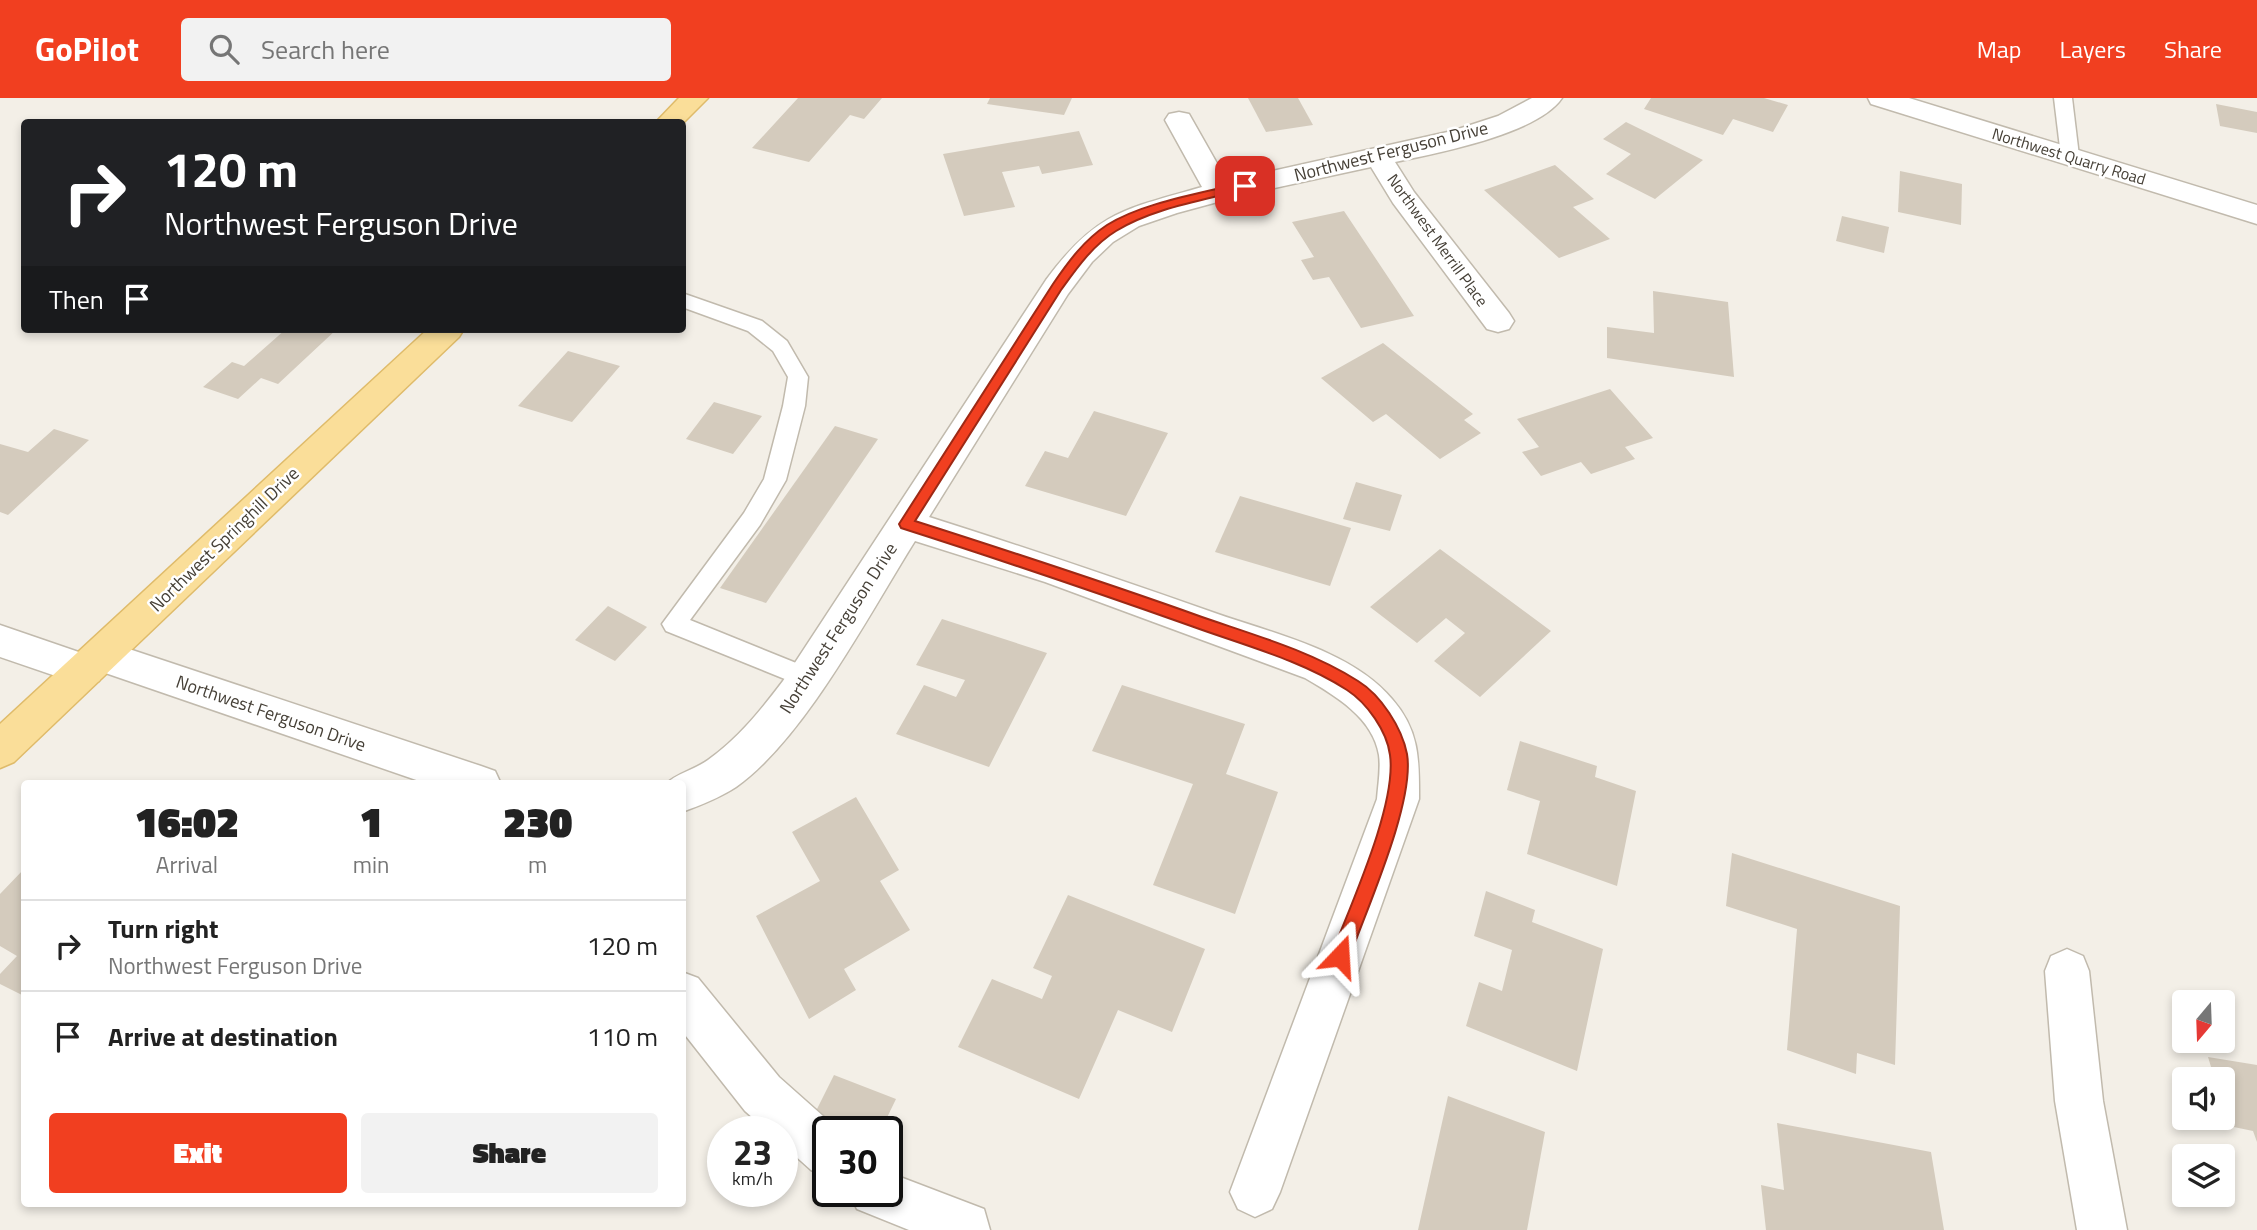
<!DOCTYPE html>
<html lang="en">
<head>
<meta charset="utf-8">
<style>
  :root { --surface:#fff; --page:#f2f2f2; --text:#222; --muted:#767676; --line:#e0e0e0; --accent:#f13f20 }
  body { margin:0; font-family:"Titillium Web",sans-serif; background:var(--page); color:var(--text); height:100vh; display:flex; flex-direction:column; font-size:26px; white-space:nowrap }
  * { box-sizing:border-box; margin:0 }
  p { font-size:23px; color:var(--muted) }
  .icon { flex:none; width:38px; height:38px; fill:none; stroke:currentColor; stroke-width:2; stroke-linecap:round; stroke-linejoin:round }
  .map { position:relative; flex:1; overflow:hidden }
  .details { position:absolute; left:21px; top:682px; width:665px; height:427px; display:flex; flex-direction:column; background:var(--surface); border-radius:7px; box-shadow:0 4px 10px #0003 }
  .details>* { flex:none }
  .banner { position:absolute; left:21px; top:21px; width:665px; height:214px; border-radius:7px; box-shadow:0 4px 10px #0003; background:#202124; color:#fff; overflow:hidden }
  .needle { width:46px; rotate:199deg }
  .controls { position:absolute; left:2172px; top:892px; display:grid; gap:14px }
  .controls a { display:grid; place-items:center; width:63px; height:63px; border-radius:7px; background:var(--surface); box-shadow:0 4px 10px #0003; font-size:35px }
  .speed { position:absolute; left:707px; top:1018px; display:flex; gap:14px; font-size:35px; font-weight:700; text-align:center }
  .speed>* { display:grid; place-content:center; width:91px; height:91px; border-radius:50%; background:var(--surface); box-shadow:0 4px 10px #0003; line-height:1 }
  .speed small { font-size:18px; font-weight:400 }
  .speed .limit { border:4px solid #111; border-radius:10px; background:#fff; color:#111 }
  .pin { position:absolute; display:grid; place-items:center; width:60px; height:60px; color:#fff; margin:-30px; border-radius:14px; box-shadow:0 4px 10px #0006 }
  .me { position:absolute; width:77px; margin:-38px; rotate:20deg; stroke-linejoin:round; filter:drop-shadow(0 0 5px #0008) }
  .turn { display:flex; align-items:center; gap:24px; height:147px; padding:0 28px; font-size:32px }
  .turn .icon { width:91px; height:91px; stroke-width:2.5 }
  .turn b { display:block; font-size:49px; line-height:60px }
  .then { display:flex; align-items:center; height:66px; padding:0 28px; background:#0003; gap:14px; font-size:26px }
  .eta { display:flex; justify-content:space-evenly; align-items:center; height:119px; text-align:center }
  .eta b { font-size:42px; font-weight:800; line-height:49px }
  .action { display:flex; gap:14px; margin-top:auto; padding:14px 28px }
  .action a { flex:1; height:80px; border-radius:7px; background:var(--accent); color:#fff; font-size:28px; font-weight:800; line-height:80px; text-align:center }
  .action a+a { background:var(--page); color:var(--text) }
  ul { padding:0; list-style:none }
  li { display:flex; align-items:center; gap:21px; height:91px; padding:0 28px; border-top:2px solid var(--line) }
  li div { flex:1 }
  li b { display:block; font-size:26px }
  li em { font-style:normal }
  header { display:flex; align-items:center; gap:42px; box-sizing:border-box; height:98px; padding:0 35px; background:var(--accent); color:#fff }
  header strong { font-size:33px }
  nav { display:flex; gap:38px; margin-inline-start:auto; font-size:24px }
  .search { width:490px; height:63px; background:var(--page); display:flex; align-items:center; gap:18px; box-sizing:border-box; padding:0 24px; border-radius:7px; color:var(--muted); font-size:26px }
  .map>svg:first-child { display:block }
  .building { fill:#d4cbbd }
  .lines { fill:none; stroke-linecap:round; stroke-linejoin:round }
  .service-casing { stroke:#c1baad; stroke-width:3 }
  .minor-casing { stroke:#c1baad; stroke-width:3 }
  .tertiary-casing { stroke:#c1baad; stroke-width:3 }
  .primary-casing { stroke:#dfbb6a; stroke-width:3 }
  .service { fill:#fff; fill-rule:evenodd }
  .minor { fill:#fff; fill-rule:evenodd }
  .tertiary { fill:#fff; fill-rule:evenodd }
  .primary { fill:#fade99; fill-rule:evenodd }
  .route { fill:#f13f20; stroke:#9d2915; stroke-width:2 }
  .labels { text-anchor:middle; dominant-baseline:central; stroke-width:5; stroke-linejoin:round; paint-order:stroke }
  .far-street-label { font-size:16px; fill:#464037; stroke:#fff }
  .street-label { font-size:18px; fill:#464037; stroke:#fff }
</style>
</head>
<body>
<header>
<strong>GoPilot</strong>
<div class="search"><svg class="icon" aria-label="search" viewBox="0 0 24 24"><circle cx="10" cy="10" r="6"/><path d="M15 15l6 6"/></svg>Search here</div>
<nav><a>Map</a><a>Layers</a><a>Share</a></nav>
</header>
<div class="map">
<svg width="2257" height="1132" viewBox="0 0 2257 1132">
  <rect width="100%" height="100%" fill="#f3efe7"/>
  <!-- building -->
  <g class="building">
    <path d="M798 0H882L864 21 850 17 809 64 752 50Z"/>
    <path d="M990 0H1072L1064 17 987 6Z"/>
    <path d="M1248 0H1298L1313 27 1266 34Z"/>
    <path d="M1651 0H1764L1788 7 1773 34 1733 21 1723 37 1644 11Z"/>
    <path d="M2216 6 2257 14V35L2220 28Z"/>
    <path d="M1626 24 1703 62 1655 101 1606 76 1631 56 1603 41Z"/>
    <path d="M1079 33 1093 67 1042 76 1039 68 1002 74 1015 109 964 118 943 56Z"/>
    <path d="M1555 67 1594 101 1573 109 1610 141 1559 160 1484 92Z"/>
    <path d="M1900 73 1962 86 1961 127 1898 114Z"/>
    <path d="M1344 113 1414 218 1361 230 1329 179 1313 182 1301 162 1314 159 1292 124Z"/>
    <path d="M1842 118 1889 129 1884 155 1836 143Z"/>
    <path d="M1653 193 1728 204 1734 279 1607 260V229L1654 235Z"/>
    <path d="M286 231H337L278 286 261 280 238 301 203 289 232 264 244 268Z"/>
    <path d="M1383 245 1473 316 1464 322 1481 335 1440 361 1386 316 1373 324 1321 280Z"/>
    <path d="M568 253 620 268 572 324 518 308Z"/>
    <path d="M1610 291 1653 340 1625 349 1635 361 1591 376 1581 364 1541 378 1522 354 1539 349 1517 321Z"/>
    <path d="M714 304 762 318 733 356 686 341Z"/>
    <path d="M1094 313 1168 335 1126 418 1025 388 1045 353 1068 360Z"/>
    <path d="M835 328 878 341 766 505 720 490Z"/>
    <path d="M54 331 89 342 8 417 0 414V346L28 354Z"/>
    <path d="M1356 384 1402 397 1390 433 1343 421Z"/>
    <path d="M1240 398 1351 430 1330 488 1215 454Z"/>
    <path d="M1440 451 1551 533 1480 599 1434 563 1465 535 1446 520 1417 545 1370 509Z"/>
    <path d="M608 508 647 529 615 563 575 542Z"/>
    <path d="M942 521 1047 555 989 669 896 636 924 587 956 599 965 582 916 567Z"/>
    <path d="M1122 587 1245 626 1226 676 1278 694 1235 816 1153 787 1193 686 1092 653Z"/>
    <path d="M1520 643 1597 668 1595 679 1636 693 1617 788 1527 756 1540 703 1507 692Z"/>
    <path d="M856 699 899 772 880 783 910 832 844 871 856 892 809 921 756 818 820 783 792 734Z"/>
    <path d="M1732 755 1900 808 1895 967 1857 955 1856 976 1787 952 1797 831 1726 808Z"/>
    <path d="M24 771V898L0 886V876L17 858 0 848V796Z"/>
    <path d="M1486 793 1535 812 1532 824 1603 851 1577 973 1466 928 1479 884 1502 893 1512 852 1474 838Z"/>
    <path d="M1068 797 1205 851 1172 934 1118 912 1079 1001 958 949 992 881 1042 901 1052 878 1033 870Z"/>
    <path d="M2208 959 2257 967V1044L2253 1033 2229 1028 2222 1008V982H2215Z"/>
    <path d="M834 977 896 1001 880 1034H828V1071L794 1057Z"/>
    <path d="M1448 998 1545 1034 1527 1132H1418Z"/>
    <path d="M1777 1025 1931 1054 1944 1132H1766L1761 1087 1784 1092Z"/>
  </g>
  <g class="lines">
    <defs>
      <g id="service">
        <path d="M2054 0H2072L2079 58 2076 62 2070 63 2061 58Z"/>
        <path d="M682 195 762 223 787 243 808 279 805 308 786 382 760 427 690 522 816 573 819 580 816 587 807 590 666 533 662 526 744 415 764 381 783 308 788 279 773 253 748 233 682 209Z"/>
      </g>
      <g id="minor">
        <path d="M1532 0H1562C1538 36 1437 55 1395 64L1414 94 1509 215 1514 223 1509 231 1498 234 1487 231 1393 105 1371 69 1247 96 1177 115 1139 128 1113 144 1092 164 1068 196 929 419C1024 449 1118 481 1212 514 1271 535 1351 552 1392 601 1420 633 1419 662 1419 701L1280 1094 1272 1111 1255 1119 1238 1111 1230 1094 1377 701C1378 687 1381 671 1379 657 1373 620 1336 598 1305 580L1045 484 915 443C869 516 805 640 736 689 719 700 701 707 682 714V686H666C675 676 696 671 708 662 738 641 761 612 783 583L1046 182C1096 114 1125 111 1202 89L1165 22 1169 16 1179 14 1189 16 1227 83 1452 33 1498 18Z"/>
        <path d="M102 542 481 668 495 673 501 686H428L88 569 83 558 88 547Z"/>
        <path d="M2067 851 2083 858 2089 873 2103 1003 2127 1132H2077L2055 1003 2045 873 2051 858Z"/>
        <path d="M682 874 698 880 779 979 841 1034H828V1079L811 1072 782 1046V1034H769L745 1013 682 933Z"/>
        <path d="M887 1074 984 1111 990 1132H909L857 1111 849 1094H887Z"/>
      </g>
      <g id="tertiary">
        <path d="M1868 0H1909L2257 107V126L1871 6Z"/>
        <path d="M0 527 99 561 104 572 99 583 85 588 0 559Z"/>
      </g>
      <g id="primary">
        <path d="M679 0H708L682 26 656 24Z"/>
        <path d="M428 231H464L459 239 14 664 0 670V626Z"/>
      </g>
    </defs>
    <!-- service casing -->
    <use href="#service" class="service-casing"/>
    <!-- minor casing -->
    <use href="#minor" class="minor-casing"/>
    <!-- tertiary casing -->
    <use href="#tertiary" class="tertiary-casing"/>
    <!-- primary casing -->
    <use href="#primary" class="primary-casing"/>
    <!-- service -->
    <use href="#service" class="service"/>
    <!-- minor -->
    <use href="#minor" class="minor"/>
    <!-- tertiary -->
    <use href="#tertiary" class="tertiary"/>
    <!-- primary -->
    <use href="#primary" class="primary"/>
  </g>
  <!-- route -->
  <path class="route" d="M1245 84 1251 88 1250 90C1207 102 1155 109 1116 133 1093 147 1077 170 1061 192L915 423C1012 454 1107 485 1202 519 1254 537 1311 553 1358 583 1381 597 1402 630 1407 656 1415 704 1367 810 1350 858L1347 865 1340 867 1334 865 1331 858C1350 808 1397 707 1390 657 1387 633 1367 605 1347 592 1301 562 1243 547 1191 528 1095 494 998 461 901 430L899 426 1053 186C1068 164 1084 142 1107 127 1144 104 1203 95 1245 84Z"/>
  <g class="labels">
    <!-- far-street labels -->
    <g class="far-street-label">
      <text transform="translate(2069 58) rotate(17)">Northwest Quarry Road</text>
      <text transform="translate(1438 142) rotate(54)">Northwest Merrill Place</text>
    </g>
    <!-- street labels -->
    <g class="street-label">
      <text transform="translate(1391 53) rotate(-14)">Northwest Ferguson Drive</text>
      <text transform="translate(224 441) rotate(-44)">Northwest Springhill Drive</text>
      <text transform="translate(838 530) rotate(-57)">Northwest Ferguson Drive</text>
      <text transform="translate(271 615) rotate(19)">Northwest Ferguson Drive</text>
    </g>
  </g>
</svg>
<div class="controls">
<a><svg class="needle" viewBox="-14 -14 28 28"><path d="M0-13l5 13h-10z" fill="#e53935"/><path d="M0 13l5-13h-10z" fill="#767676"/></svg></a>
<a><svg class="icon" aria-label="sound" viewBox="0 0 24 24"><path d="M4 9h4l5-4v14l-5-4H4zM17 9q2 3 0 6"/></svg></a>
<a><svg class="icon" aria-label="layers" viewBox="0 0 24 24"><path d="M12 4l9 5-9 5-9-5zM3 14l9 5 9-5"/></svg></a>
</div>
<div class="speed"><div>23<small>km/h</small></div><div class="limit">30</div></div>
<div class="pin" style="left:1245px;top:88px;background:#d93025"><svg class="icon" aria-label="arrive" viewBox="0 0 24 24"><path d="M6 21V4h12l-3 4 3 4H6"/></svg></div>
<svg class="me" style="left:1340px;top:858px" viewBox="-20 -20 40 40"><path d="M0-17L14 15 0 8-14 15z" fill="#f13f20" stroke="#fff" stroke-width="4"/></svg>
<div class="banner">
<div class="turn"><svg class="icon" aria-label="right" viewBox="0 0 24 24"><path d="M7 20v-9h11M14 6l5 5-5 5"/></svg><div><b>120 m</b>Northwest Ferguson Drive</div></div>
<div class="then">Then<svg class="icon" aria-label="arrive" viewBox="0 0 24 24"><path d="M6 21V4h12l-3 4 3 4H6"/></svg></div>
</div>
<section class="details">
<div class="eta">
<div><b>16:02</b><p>Arrival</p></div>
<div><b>1</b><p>min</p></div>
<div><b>230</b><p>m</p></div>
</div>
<ul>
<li><svg class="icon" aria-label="right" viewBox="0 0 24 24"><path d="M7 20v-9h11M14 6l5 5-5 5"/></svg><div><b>Turn right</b><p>Northwest Ferguson Drive</p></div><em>120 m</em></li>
<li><svg class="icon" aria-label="arrive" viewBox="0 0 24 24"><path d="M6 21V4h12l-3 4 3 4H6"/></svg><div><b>Arrive at destination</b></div><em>110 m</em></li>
</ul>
<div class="action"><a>Exit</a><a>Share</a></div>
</section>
</div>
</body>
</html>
